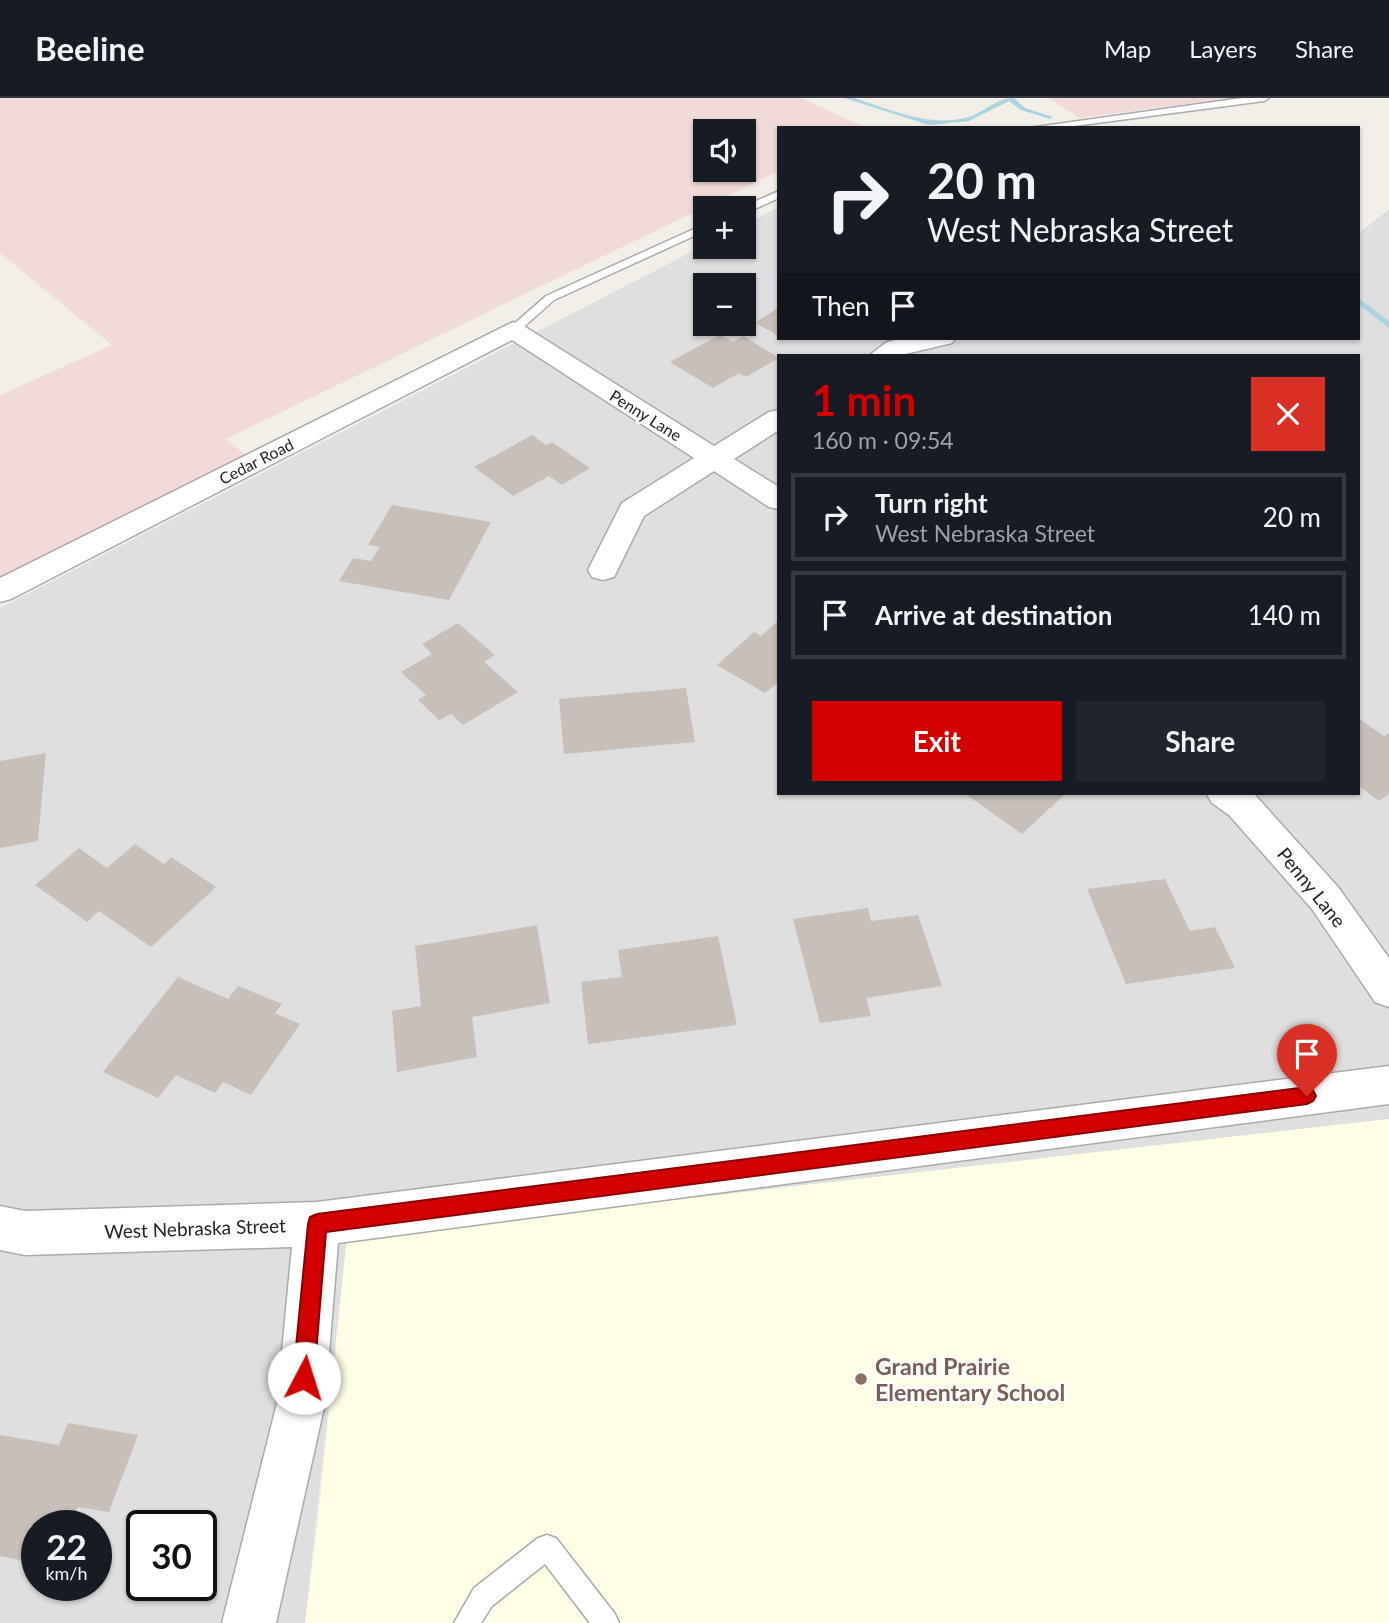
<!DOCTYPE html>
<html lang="en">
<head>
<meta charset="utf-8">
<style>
  :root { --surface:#171b24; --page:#20242c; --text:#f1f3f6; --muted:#9ea1a6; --line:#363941; --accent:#d40000 }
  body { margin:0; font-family:Lato,sans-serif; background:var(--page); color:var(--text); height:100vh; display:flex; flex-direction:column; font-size:26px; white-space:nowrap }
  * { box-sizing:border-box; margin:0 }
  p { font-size:23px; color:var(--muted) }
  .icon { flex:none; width:38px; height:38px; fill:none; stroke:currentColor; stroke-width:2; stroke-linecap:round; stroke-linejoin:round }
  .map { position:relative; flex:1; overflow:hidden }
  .side { position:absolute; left:777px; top:256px; width:583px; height:441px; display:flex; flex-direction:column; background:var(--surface); border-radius:0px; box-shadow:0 2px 5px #0004 }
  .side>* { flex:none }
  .top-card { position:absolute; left:777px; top:28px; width:583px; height:214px; border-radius:0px; box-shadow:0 2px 5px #0004; background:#171b24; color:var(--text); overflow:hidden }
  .tools { position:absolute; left:693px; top:21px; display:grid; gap:14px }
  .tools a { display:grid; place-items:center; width:63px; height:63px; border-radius:0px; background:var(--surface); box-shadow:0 2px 5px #0004; font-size:35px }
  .speed { position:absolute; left:21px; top:1412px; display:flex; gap:14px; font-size:35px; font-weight:700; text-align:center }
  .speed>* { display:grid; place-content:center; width:91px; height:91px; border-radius:50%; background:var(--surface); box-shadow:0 2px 5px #0004; line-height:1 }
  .speed small { font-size:18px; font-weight:400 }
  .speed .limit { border:4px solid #111; border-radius:10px; background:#fff; color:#111 }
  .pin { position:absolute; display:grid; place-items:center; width:60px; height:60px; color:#fff; margin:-72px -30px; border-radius:50% 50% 50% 0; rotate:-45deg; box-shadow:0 0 7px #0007 }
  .pin .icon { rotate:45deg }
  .me { position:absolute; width:77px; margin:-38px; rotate:5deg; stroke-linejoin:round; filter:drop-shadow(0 0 5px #0008) }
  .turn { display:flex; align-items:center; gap:24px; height:147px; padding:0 35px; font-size:32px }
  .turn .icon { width:91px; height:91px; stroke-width:2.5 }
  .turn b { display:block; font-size:49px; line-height:60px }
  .then { display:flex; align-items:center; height:66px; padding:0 35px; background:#0003; gap:14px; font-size:26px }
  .round { display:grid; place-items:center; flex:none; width:74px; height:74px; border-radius:0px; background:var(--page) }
  .head { display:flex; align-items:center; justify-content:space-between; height:119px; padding:0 35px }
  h1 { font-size:42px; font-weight:700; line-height:52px; color:var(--accent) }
  .primary-button { display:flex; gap:14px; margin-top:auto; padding:14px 35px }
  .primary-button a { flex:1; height:80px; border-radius:0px; background:var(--accent); color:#fff; font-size:28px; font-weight:700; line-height:80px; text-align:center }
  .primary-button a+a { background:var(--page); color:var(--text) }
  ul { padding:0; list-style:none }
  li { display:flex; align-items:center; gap:21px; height:88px; margin:0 14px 10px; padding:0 21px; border:4px solid var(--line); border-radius:0px }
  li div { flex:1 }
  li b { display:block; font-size:26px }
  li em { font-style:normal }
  header { display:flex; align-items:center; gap:42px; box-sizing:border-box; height:98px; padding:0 35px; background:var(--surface); border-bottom:2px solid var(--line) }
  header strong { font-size:33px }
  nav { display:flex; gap:38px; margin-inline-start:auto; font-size:24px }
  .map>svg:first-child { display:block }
  .residential { fill:#e0dfdf; fill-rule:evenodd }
  .commercial { fill:#f2dad9; fill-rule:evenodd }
  .education { fill:#ffffe5 }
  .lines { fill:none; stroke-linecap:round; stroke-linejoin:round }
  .stream { fill:#aad3df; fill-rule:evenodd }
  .building { fill:#c7bfb8 }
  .lane-casing { stroke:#a9a9a9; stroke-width:3 }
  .street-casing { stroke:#a9a9a9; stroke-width:3 }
  .lane { fill:#fff; fill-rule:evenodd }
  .street { fill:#fff; fill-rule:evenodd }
  .route { fill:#d40000; stroke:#8a0000; stroke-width:2 }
  .education-dot { fill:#8d6e63; stroke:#fff; stroke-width:2.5 }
  .labels { text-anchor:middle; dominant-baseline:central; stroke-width:5; stroke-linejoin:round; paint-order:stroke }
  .far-street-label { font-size:16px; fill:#222; stroke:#fff }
  .street-label { font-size:19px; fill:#222; stroke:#fff }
  .near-education-label { font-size:23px; font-weight:bold; fill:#785e54; stroke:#fff; text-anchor:start }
</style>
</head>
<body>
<header>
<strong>Beeline</strong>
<nav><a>Map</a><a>Layers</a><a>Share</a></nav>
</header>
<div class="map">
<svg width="1389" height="1525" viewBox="0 0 1389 1525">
  <rect width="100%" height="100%" fill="#f2efe9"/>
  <!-- residential -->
  <path class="residential" d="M779 109V240H1358V136L1389 111V1021L347 1139 305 1525H0V510L705 147 744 149V127ZM705 187H744V226H705ZM779 257H1358V695H779ZM37 1428H96V1488H37ZM142 1428H201V1488H142Z"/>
  <!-- commercial -->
  <g class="commercial">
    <path d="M0 0H801L867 30H779V73L226 341 250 361 0 487V297L112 247 0 155ZM705 33H744V72H705Z"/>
    <path d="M1048 0H1232L1079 20Z"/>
  </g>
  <!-- education -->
  <path class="education" d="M1389 1021V1525H305L318 1423 347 1139Z"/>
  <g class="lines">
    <!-- stream -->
    <g class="stream">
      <path d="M844 0H854C889 11 928 29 965 20 983 16 995 0 1014 0L1025 10 1053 19 1050 21 1021 12 1009 3 969 23 929 27Z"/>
      <path d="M1358 200 1389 223V230L1358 206Z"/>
    </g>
  </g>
  <!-- building -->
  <g class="building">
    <path d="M779 209V238L755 225Z"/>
    <path d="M719 237 733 244 743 238 779 260 746 279 739 275 713 290 670 264Z"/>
    <path d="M532 337 546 347 552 344 590 370 562 387 549 378 513 398 474 369Z"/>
    <path d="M392 407 491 424 449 502 339 483 353 460 371 463 380 449 368 447Z"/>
    <path d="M779 522V587L776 586 765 595 717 567 754 534 761 538Z"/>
    <path d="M458 525 495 557 484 564 518 594 463 627 451 616 439 622 418 602 426 597 401 574 432 556 422 546Z"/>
    <path d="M686 590 695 644 564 656 559 601Z"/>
    <path d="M1358 620 1384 638 1389 635V696L1379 703 1358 687Z"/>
    <path d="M46 655 38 743 0 750V663Z"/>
    <path d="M964 695H1066L1022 736Z"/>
    <path d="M135 746 164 766 171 759 216 789 151 849 99 813 87 824 35 787 79 750 107 770Z"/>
    <path d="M1165 781 1190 833 1215 829 1235 870 1126 886 1087 791Z"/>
    <path d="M868 810 871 823 918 817 942 888 866 900 871 918 820 925 793 821Z"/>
    <path d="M537 827 550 905 472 919 477 959 397 974 392 913 421 908 415 848Z"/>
    <path d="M718 838 737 927 588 946 581 884 622 879 618 852Z"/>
    <path d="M178 879 228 901 238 888 282 906 275 915 300 926 251 997 223 984 215 995 176 977 158 1000 103 974Z"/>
    <path d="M68 1325 138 1337 109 1414 78 1409 70 1428H37V1465L0 1458V1337L59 1347Z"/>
  </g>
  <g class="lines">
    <defs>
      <g id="lane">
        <path d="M1242 0H1269L1264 3 1059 30H1029Z"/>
        <path d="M779 93V100L748 114 744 115V110H740Z"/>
        <path d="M705 126V133L554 202 517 235 507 232 546 198Z"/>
        <path d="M547 1437 556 1440 615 1516 619 1525H590L545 1466 492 1508 481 1525H454L474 1490 538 1440Z"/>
      </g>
      <g id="street">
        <path d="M513 224 522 227 714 348 769 314 779 312V332L734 361 779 389V411L769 409 714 373 644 418 614 479 603 482 592 479 588 472 622 405 694 360 512 242 11 501 0 504V480Z"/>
        <path d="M904 240H956L952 245 901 257H870L887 244Z"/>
        <path d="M1206 695H1251L1255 697 1338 789 1389 860V909L1375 904 1312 811 1229 717 1212 705Z"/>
        <path d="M1389 968V1006L338 1145 325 1305 276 1525H222L277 1305 292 1149 25 1157 0 1152V1108L25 1113 317 1104Z"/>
      </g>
    </defs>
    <!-- lane casing -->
    <use href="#lane" class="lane-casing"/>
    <!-- street casing -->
    <use href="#street" class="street-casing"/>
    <!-- lane -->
    <use href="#lane" class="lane"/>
    <!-- street -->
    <use href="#street" class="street"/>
  </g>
  <!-- route -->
  <path class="route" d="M1307 989 1313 992 1316 998 1313 1003 1307 1006 326 1134 314 1280 311 1287 304 1290 296 1287 293 1280 308 1126 310 1119 317 1116Z"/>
  <!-- markers -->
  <circle class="education-dot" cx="861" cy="1281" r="7"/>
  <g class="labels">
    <!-- far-street labels -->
    <g class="far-street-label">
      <text transform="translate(646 317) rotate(32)">Penny Lane</text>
      <text transform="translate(256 363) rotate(-27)">Cedar Road</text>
    </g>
    <!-- street labels -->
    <g class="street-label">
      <text transform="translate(1312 789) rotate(51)">Penny Lane</text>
      <text transform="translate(195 1130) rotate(-2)">West Nebraska Street</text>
    </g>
    <!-- near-education labels -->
    <g class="near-education-label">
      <text x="875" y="1268">Grand Prairie<tspan x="875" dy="26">Elementary School</tspan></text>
    </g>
  </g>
</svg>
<div class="tools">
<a><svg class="icon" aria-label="sound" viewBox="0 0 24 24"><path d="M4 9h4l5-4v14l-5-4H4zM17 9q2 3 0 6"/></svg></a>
<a>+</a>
<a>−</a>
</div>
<div class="speed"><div>22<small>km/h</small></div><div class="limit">30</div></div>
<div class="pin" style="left:1307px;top:998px;background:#d93025"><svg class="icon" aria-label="arrive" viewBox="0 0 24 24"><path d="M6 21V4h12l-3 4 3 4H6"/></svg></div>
<svg class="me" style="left:304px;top:1280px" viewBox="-20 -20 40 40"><circle r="19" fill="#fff"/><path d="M0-13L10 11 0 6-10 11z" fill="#d40000"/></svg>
<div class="top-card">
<div class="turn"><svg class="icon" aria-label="right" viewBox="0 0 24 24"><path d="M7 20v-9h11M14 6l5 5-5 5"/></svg><div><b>20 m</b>West Nebraska Street</div></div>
<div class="then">Then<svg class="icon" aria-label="arrive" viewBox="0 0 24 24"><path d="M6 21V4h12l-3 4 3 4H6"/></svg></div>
</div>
<section class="side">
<div class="head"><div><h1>1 min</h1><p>160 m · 09:54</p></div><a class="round" style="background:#d93025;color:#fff"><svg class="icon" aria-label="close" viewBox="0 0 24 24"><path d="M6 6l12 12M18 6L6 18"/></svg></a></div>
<ul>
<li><svg class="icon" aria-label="right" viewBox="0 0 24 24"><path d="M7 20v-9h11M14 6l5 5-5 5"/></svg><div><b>Turn right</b><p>West Nebraska Street</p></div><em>20 m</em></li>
<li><svg class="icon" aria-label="arrive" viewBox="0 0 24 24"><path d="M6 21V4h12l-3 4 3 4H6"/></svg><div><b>Arrive at destination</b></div><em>140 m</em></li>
</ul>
<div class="primary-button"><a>Exit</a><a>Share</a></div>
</section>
</div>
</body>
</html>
